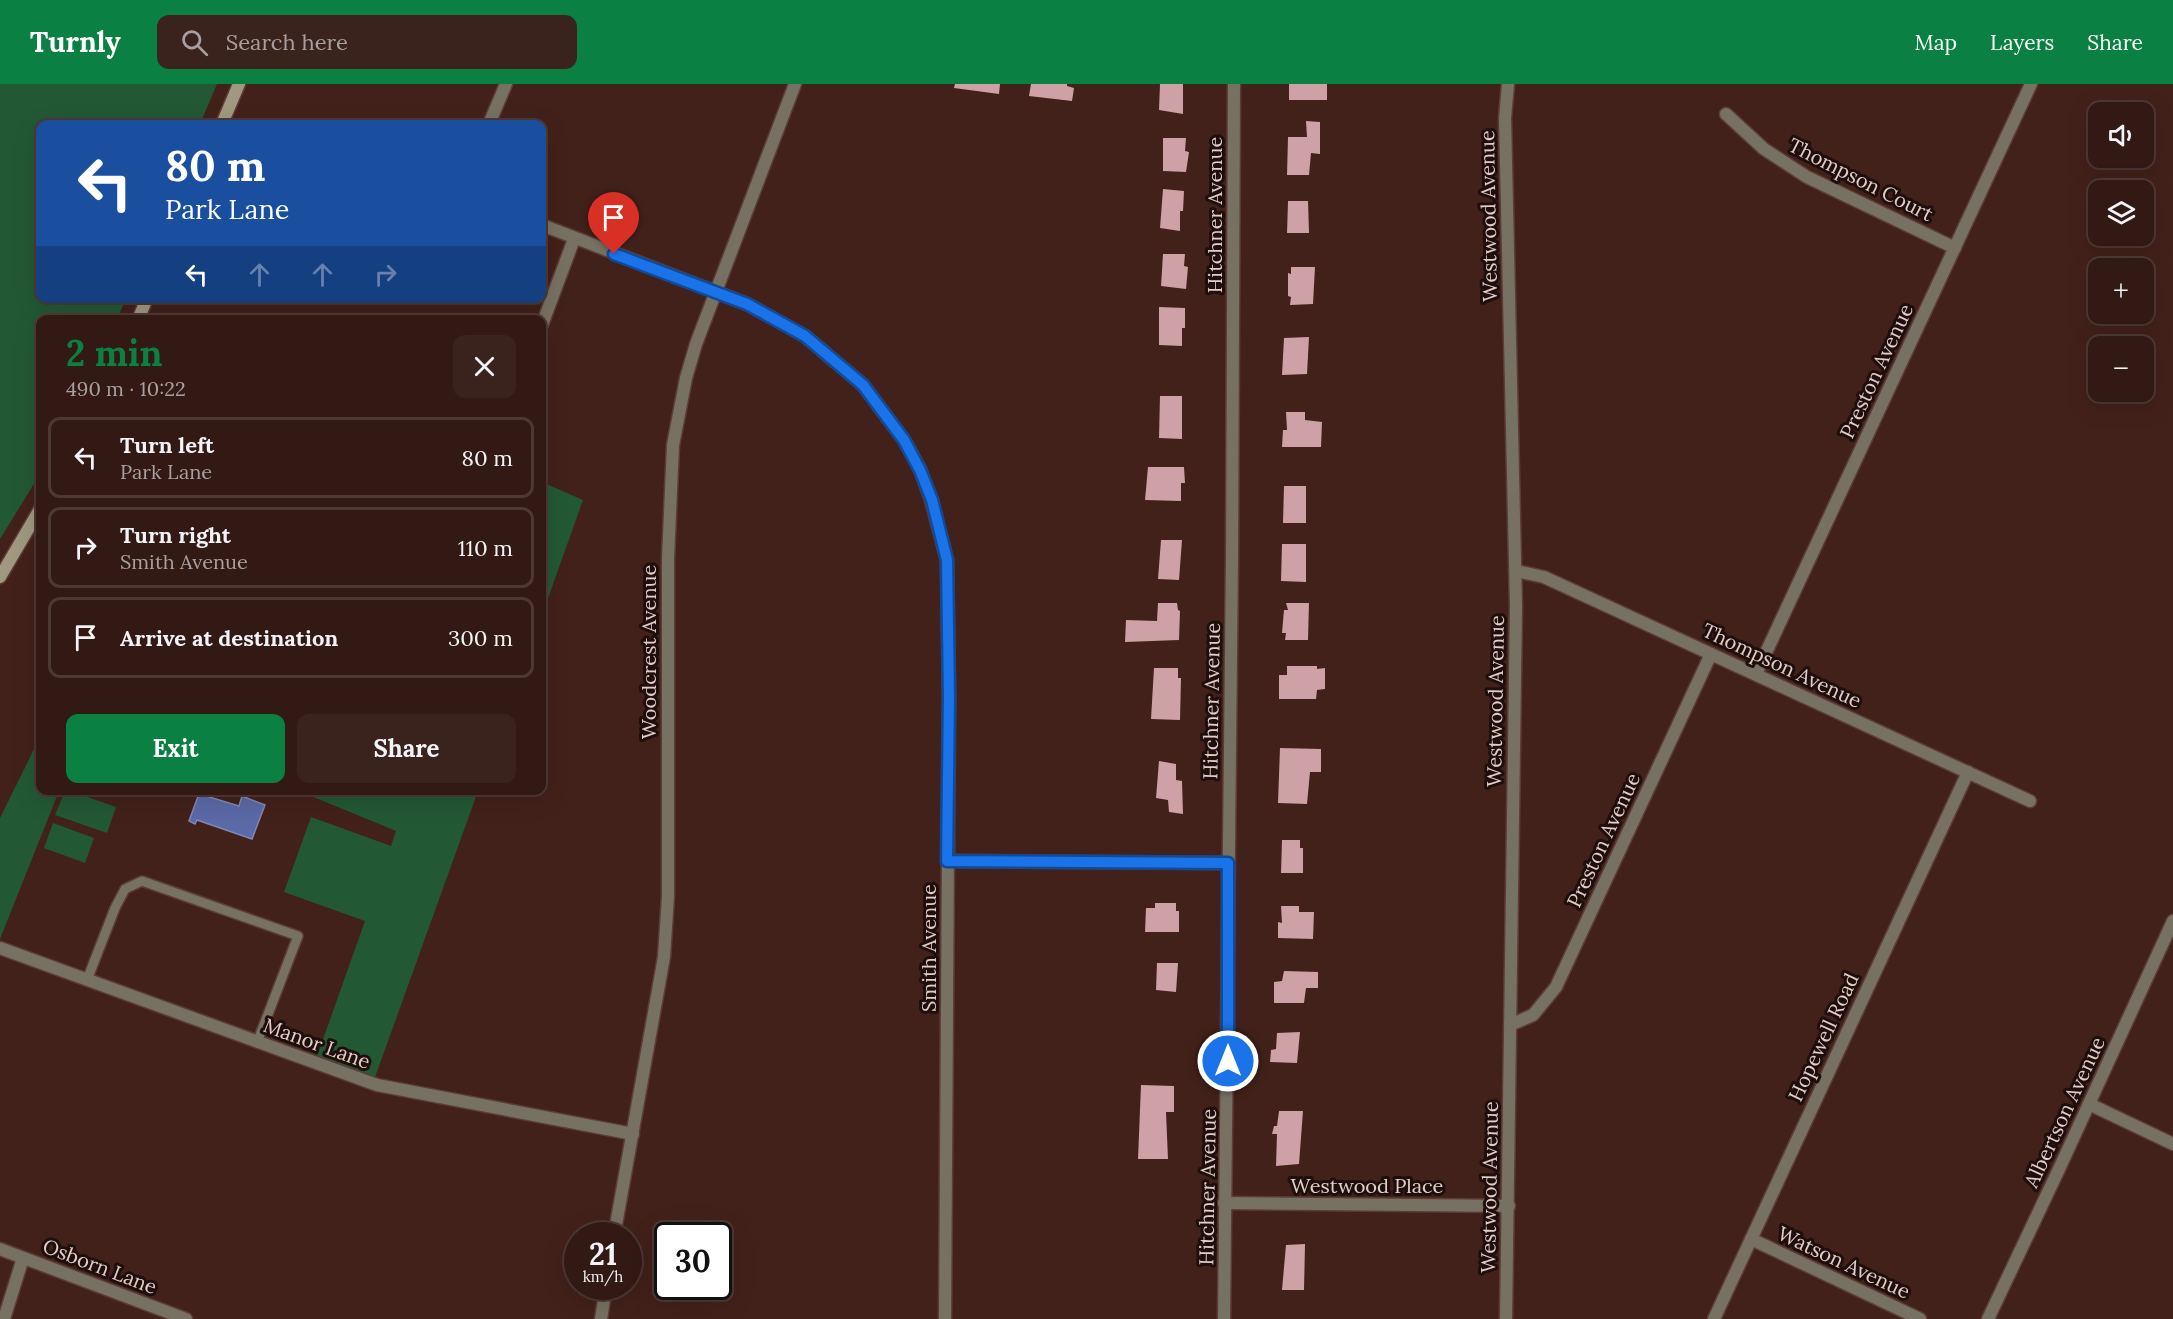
<!DOCTYPE html>
<html lang="en">
<head>
<meta charset="utf-8">
<style>
  :root { --surface:#321914; --page:#3a221d; --text:#f1f3f6; --muted:#a8a0a0; --line:#4d3834; --accent:#0b8043 }
  body { margin:0; font-family:Lora,serif; background:var(--page); color:var(--text); height:100vh; display:flex; flex-direction:column; font-size:22px; white-space:nowrap }
  * { box-sizing:border-box; margin:0 }
  p { font-size:20px; color:var(--muted) }
  .icon { flex:none; width:33px; height:33px; fill:none; stroke:currentColor; stroke-width:2; stroke-linecap:round; stroke-linejoin:round }
  .map { position:relative; flex:1; overflow:hidden }
  .side { position:absolute; left:36px; top:231px; width:510px; height:480px; display:flex; flex-direction:column; background:var(--surface); border-radius:12px; box-shadow:0 6px 24px #0002,0 0 0 2px var(--line) }
  .side>* { flex:none }
  .top-card { position:absolute; left:36px; top:36px; width:510px; height:183px; border-radius:12px; box-shadow:0 6px 24px #0002,0 0 0 2px var(--line); background:#1a4fa0; color:#fff; overflow:hidden }
  .buttons { position:absolute; left:2088px; top:18px; display:grid; gap:12px }
  .buttons a { display:grid; place-items:center; width:66px; height:66px; border-radius:12px; background:var(--surface); box-shadow:0 6px 24px #0002,0 0 0 2px var(--line); font-size:30px }
  .speed { position:absolute; left:564px; top:1138px; display:flex; gap:12px; font-size:30px; font-weight:700; text-align:center }
  .speed>* { display:grid; place-content:center; width:78px; height:78px; border-radius:50%; background:var(--surface); box-shadow:0 6px 24px #0002,0 0 0 2px var(--line); line-height:1 }
  .speed small { font-size:15px; font-weight:400 }
  .speed .limit { border:3px solid #111; border-radius:9px; background:#fff; color:#111 }
  .pin { position:absolute; display:grid; place-items:center; width:51px; height:51px; color:#fff; margin:-62px -26px; border-radius:50% 50% 50% 0; rotate:-45deg; box-shadow:0 0 6px #0007 }
  .pin .icon { rotate:45deg }
  .me { position:absolute; width:66px; margin:-33px; rotate:0deg; stroke-linejoin:round; filter:drop-shadow(0 0 4px #0008) }
  .turn { display:flex; align-items:center; gap:21px; height:126px; padding:0 30px; font-size:27px }
  .turn .icon { width:78px; height:78px; stroke-width:2.5 }
  .turn b { display:block; font-size:42px; line-height:51px }
  .lanes { display:flex; align-items:center; height:57px; padding:0 30px; background:#0003; justify-content:center; gap:30px; direction:ltr }
  .lanes .off { opacity:.35 }
  .round { display:grid; place-items:center; flex:none; width:63px; height:63px; border-radius:12px; background:var(--page) }
  .summary { display:flex; align-items:center; justify-content:space-between; height:102px; padding:0 30px }
  h1 { font-size:36px; font-weight:800; line-height:45px; color:var(--accent) }
  .button { display:flex; gap:12px; margin-top:auto; padding:12px 30px }
  .button a { flex:1; height:69px; border-radius:12px; background:var(--accent); color:#fff; font-size:24px; font-weight:800; line-height:69px; text-align:center }
  .button a+a { background:var(--page); color:var(--text) }
  ul { padding:0; list-style:none }
  li { display:flex; align-items:center; gap:18px; height:81px; margin:0 12px 9px; padding:0 18px; border:3px solid var(--line); border-radius:12px }
  li div { flex:1 }
  li b { display:block; font-size:22px }
  li em { font-style:normal }
  header { display:flex; align-items:center; gap:36px; box-sizing:border-box; height:84px; padding:0 30px; background:var(--accent); color:#fff }
  header strong { font-size:28px }
  nav { display:flex; gap:33px; margin-inline-start:auto; font-size:21px }
  .search { width:420px; height:54px; background:var(--page); display:flex; align-items:center; gap:15px; box-sizing:border-box; padding:0 21px; border-radius:12px; color:var(--muted); font-size:22px }
  .map>svg:first-child { display:block }
  .green { fill:#235835 }
  .water { fill:#5a69a7; stroke:#8387b1; stroke-width:1.5 }
  .building { fill:#cda1a5 }
  .lines { fill:none; stroke-linecap:round; stroke-linejoin:round }
  .lane-casing { stroke:#5c3d36; stroke-width:12 }
  .street-casing { stroke:#5c3d36; stroke-width:15 }
  .secondary-casing { stroke:#5c3d36; stroke-width:15 }
  .lane { stroke:#767162; stroke-width:9 }
  .street { stroke:#767162; stroke-width:12 }
  .secondary { stroke:#a09880; stroke-width:12 }
  .route-casing { stroke:#114b97; stroke-width:15 }
  .route { stroke:#1a73e8; stroke-width:10 }
  .labels { text-anchor:middle; dominant-baseline:central; stroke-width:6; stroke-linejoin:round; paint-order:stroke }
  .street-label { font-size:20px; fill:#e3cdc8; stroke:#1e0f0c }
</style>
</head>
<body>
<header>
<strong>Turnly</strong>
<div class="search"><svg class="icon" aria-label="search" viewBox="0 0 24 24"><circle cx="10" cy="10" r="6"/><path d="M15 15l6 6"/></svg>Search here</div>
<nav><a>Map</a><a>Layers</a><a>Share</a></nav>
</header>
<div class="map">
<svg width="2173" height="1235" viewBox="0 0 2173 1235">
  <rect width="100%" height="100%" fill="#42211a"/>
  <!-- green -->
  <g class="green">
    <path d="M0 0H217L200 40H40V214L126 215 117 235 40 236V390L0 455Z"/>
    <path d="M542 398 583 416 542 531Z"/>
    <path d="M40 653V706L59 707 0 855V734Z"/>
    <path d="M65 707H70L116 723 107 749 55 731Z"/>
    <path d="M299 707H478L374 996 316 975 365 837 284 808 311 733 391 762 396 747Z"/>
    <path d="M53 739 94 754 85 779 44 764Z"/>
  </g>
  <!-- water -->
  <path class="water" d="M200 707 206 708V712L239 722 242 712 265 721 252 755 197 736 195 740 189 737Z"/>
  <!-- building -->
  <g class="building">
    <path d="M955 0H1000L999 10 954 4Z"/>
    <path d="M1031 0H1067V2L1074 4 1072 17 1029 12Z"/>
    <path d="M1160 0H1183V30L1159 26Z"/>
    <rect x="1289" y="0" width="38" height="16"/>
    <path d="M1306 37 1320 38V70L1311 69 1309 91H1287L1288 53H1307Z"/>
    <path d="M1163 54H1186L1185 67 1189 68 1186 88 1163 87Z"/>
    <path d="M1163 105 1184 107 1183 127H1180V147L1160 144Z"/>
    <path d="M1288 117H1308L1309 149H1287Z"/>
    <path d="M1163 170H1185L1184 182 1188 183 1186 205 1161 202Z"/>
    <path d="M1291 183H1315L1313 220 1290 221 1291 213 1288 212V189L1291 190Z"/>
    <path d="M1159 223 1185 224V244H1182V262L1159 261Z"/>
    <path d="M1309 253 1307 290 1282 291 1284 254Z"/>
    <path d="M1160 312H1182V355L1159 354Z"/>
    <path d="M1286 328H1305V336L1322 338 1321 363H1282L1283 346H1287Z"/>
    <path d="M1148 383H1184L1185 399H1181V417L1145 416Z"/>
    <path d="M1284 402H1306V439H1283Z"/>
    <path d="M1161 456H1182L1179 496 1158 495Z"/>
    <path d="M1282 460H1306V498L1281 497Z"/>
    <path d="M1158 519H1177L1178 526 1180 527 1179 556 1125 558 1126 536 1157 537Z"/>
    <path d="M1286 519H1309L1308 556H1285L1286 549H1282L1284 526H1288Z"/>
    <path d="M1287 582H1317V585L1325 584V605L1317 606 1316 615H1279V591H1287Z"/>
    <path d="M1154 584H1178V594H1181L1180 636 1151 635Z"/>
    <path d="M1280 664 1321 665V688H1310L1307 720 1278 719Z"/>
    <path d="M1159 677 1176 680V696L1182 697 1183 730 1169 728 1168 716 1156 714Z"/>
    <path d="M1282 756H1300V764H1303V789H1281Z"/>
    <path d="M1155 819H1176V827H1179V848H1145L1146 824H1155Z"/>
    <path d="M1281 822H1299V828H1314L1313 855 1278 854V838L1282 839Z"/>
    <path d="M1157 879H1178L1176 908 1156 906Z"/>
    <path d="M1284 887 1318 888V904H1306L1304 919H1274V898L1282 897Z"/>
    <path d="M1300 948 1297 979 1270 978 1271 966 1276 965 1277 949Z"/>
    <path d="M1141 1001 1174 1002V1028H1166L1168 1075H1138Z"/>
    <path d="M1279 1027H1303L1299 1080 1276 1082 1277 1050H1272L1274 1042H1277Z"/>
    <path d="M1305 1160 1304 1206H1282L1286 1161Z"/>
  </g>
  <g class="lines">
    <defs>
      <path id="lane" d="M87 896 115 824 125 805 142 797 298 852 257 959"/>
      <g id="street">
        <path d="M1726 30 1764 65 1807 93 1955 164"/>
        <path d="M489 40 506 0"/>
        <path d="M542 141 747 220 805 252 863 301 904 356 920 385 931 416 947 476 949 613 945 1235"/>
        <path d="M542 241 574 155"/>
        <path d="M1516 487 1544 493 2030 717"/>
        <path d="M1756 590 2031 0"/>
        <path d="M947 777 1228 779"/>
        <path d="M0 864 377 1001 633 1050"/>
        <path d="M1510 941 1533 931 1556 903 1711 570"/>
        <path d="M2089 1020 2173 1060"/>
        <path d="M1224 1119 1509 1122"/>
        <path d="M614 1152 664 873 668 812V475L673 361 686 294 696 260 795 0"/>
        <path d="M1751 1155 1920 1235"/>
        <path d="M0 1165 186 1235"/>
        <path d="M4 1235 23 1174"/>
        <path d="M601 1235 606 1203"/>
        <path d="M1224 1235 1232 475 1234 0"/>
        <path d="M1506 1235 1516 522 1505 34 1508 0"/>
        <path d="M1714 1235 1968 688"/>
        <path d="M1988 1235 2060 1083 2173 837"/>
      </g>
      <g id="secondary">
        <path d="M222 40 239 0"/>
        <path d="M138 236 147 214"/>
        <path d="M0 493 40 425"/>
      </g>
    </defs>
    <!-- lane casing -->
    <use href="#lane" class="lane-casing"/>
    <!-- street casing -->
    <use href="#street" class="street-casing"/>
    <!-- secondary casing -->
    <use href="#secondary" class="secondary-casing"/>
    <!-- lane -->
    <use href="#lane" class="lane"/>
    <!-- street -->
    <use href="#street" class="street"/>
    <!-- secondary -->
    <use href="#secondary" class="secondary"/>
  </g>
  <g class="lines">
    <defs>
      <path id="route" d="M614 170 747 220 805 252 863 301 904 356 920 386 932 416 947 476 949 613 947 777 1228 779V977"/>
    </defs>
    <!-- route casing -->
    <use href="#route" class="route-casing"/>
    <!-- route -->
    <use href="#route" class="route"/>
  </g>
  <g class="labels">
    <!-- street labels -->
    <g class="street-label">
      <text transform="translate(1861 95) rotate(27)">Thompson Court</text>
      <text transform="translate(1214 131) rotate(-90)">Hitchner Avenue</text>
      <text transform="translate(1488 132) rotate(-91)">Westwood Avenue</text>
      <text transform="translate(1876 287) rotate(-65)">Preston Avenue</text>
      <text transform="translate(648 568) rotate(-90)">Woodcrest Avenue</text>
      <text transform="translate(1782 581) rotate(25)">Thompson Avenue</text>
      <text transform="translate(1211 617) rotate(-89)">Hitchner Avenue</text>
      <text transform="translate(1495 617) rotate(-89)">Westwood Avenue</text>
      <text transform="translate(1603 756) rotate(-65)">Preston Avenue</text>
      <text transform="translate(928 864) rotate(-90)">Smith Avenue</text>
      <text transform="translate(1823 953) rotate(-65)">Hopewell Road</text>
      <text transform="translate(317 959) rotate(20)">Manor Lane</text>
      <text transform="translate(2064 1028) rotate(-65)">Albertson Avenue</text>
      <text x="1367" y="1101">Westwood Place</text>
      <text transform="translate(1207 1103) rotate(-89)">Hitchner Avenue</text>
      <text transform="translate(1489 1103) rotate(-89)">Westwood Avenue</text>
      <text transform="translate(1844 1178) rotate(25)">Watson Avenue</text>
      <text transform="translate(100 1182) rotate(21)">Osborn Lane</text>
    </g>
  </g>
</svg>
<div class="buttons">
<a><svg class="icon" aria-label="sound" viewBox="0 0 24 24"><path d="M4 9h4l5-4v14l-5-4H4zM17 9q2 3 0 6"/></svg></a>
<a><svg class="icon" aria-label="layers" viewBox="0 0 24 24"><path d="M12 4l9 5-9 5-9-5zM3 14l9 5 9-5"/></svg></a>
<a>+</a>
<a>−</a>
</div>
<div class="speed"><div>21<small>km/h</small></div><div class="limit">30</div></div>
<div class="pin" style="left:614px;top:170px;background:#d93025"><svg class="icon" aria-label="arrive" viewBox="0 0 24 24"><path d="M6 21V4h12l-3 4 3 4H6"/></svg></div>
<svg class="me" style="left:1228px;top:977px" viewBox="-20 -20 40 40"><circle r="17" fill="#1a73e8" stroke="#fff" stroke-width="3"/><path d="M0-11L8 9 0 5-8 9z" fill="#fff"/></svg>
<div class="top-card">
<div class="turn"><svg class="icon" aria-label="left" viewBox="0 0 24 24"><path d="M17 20v-9H6M10 6l-5 5 5 5"/></svg><div><b>80 m</b>Park Lane</div></div>
<div class="lanes"><svg class="icon" aria-label="left" viewBox="0 0 24 24"><path d="M17 20v-9H6M10 6l-5 5 5 5"/></svg><svg class="icon off" aria-label="ahead" viewBox="0 0 24 24"><path d="M12 20V5M6 11l6-6 6 6"/></svg><svg class="icon off" aria-label="ahead" viewBox="0 0 24 24"><path d="M12 20V5M6 11l6-6 6 6"/></svg><svg class="icon off" aria-label="right" viewBox="0 0 24 24"><path d="M7 20v-9h11M14 6l5 5-5 5"/></svg></div>
</div>
<section class="side">
<div class="summary"><div><h1>2 min</h1><p>490 m · 10:22</p></div><a class="round"><svg class="icon" aria-label="close" viewBox="0 0 24 24"><path d="M6 6l12 12M18 6L6 18"/></svg></a></div>
<ul>
<li><svg class="icon" aria-label="left" viewBox="0 0 24 24"><path d="M17 20v-9H6M10 6l-5 5 5 5"/></svg><div><b>Turn left</b><p>Park Lane</p></div><em>80 m</em></li>
<li><svg class="icon" aria-label="right" viewBox="0 0 24 24"><path d="M7 20v-9h11M14 6l5 5-5 5"/></svg><div><b>Turn right</b><p>Smith Avenue</p></div><em>110 m</em></li>
<li><svg class="icon" aria-label="arrive" viewBox="0 0 24 24"><path d="M6 21V4h12l-3 4 3 4H6"/></svg><div><b>Arrive at destination</b></div><em>300 m</em></li>
</ul>
<div class="button"><a>Exit</a><a>Share</a></div>
</section>
</div>
</body>
</html>
